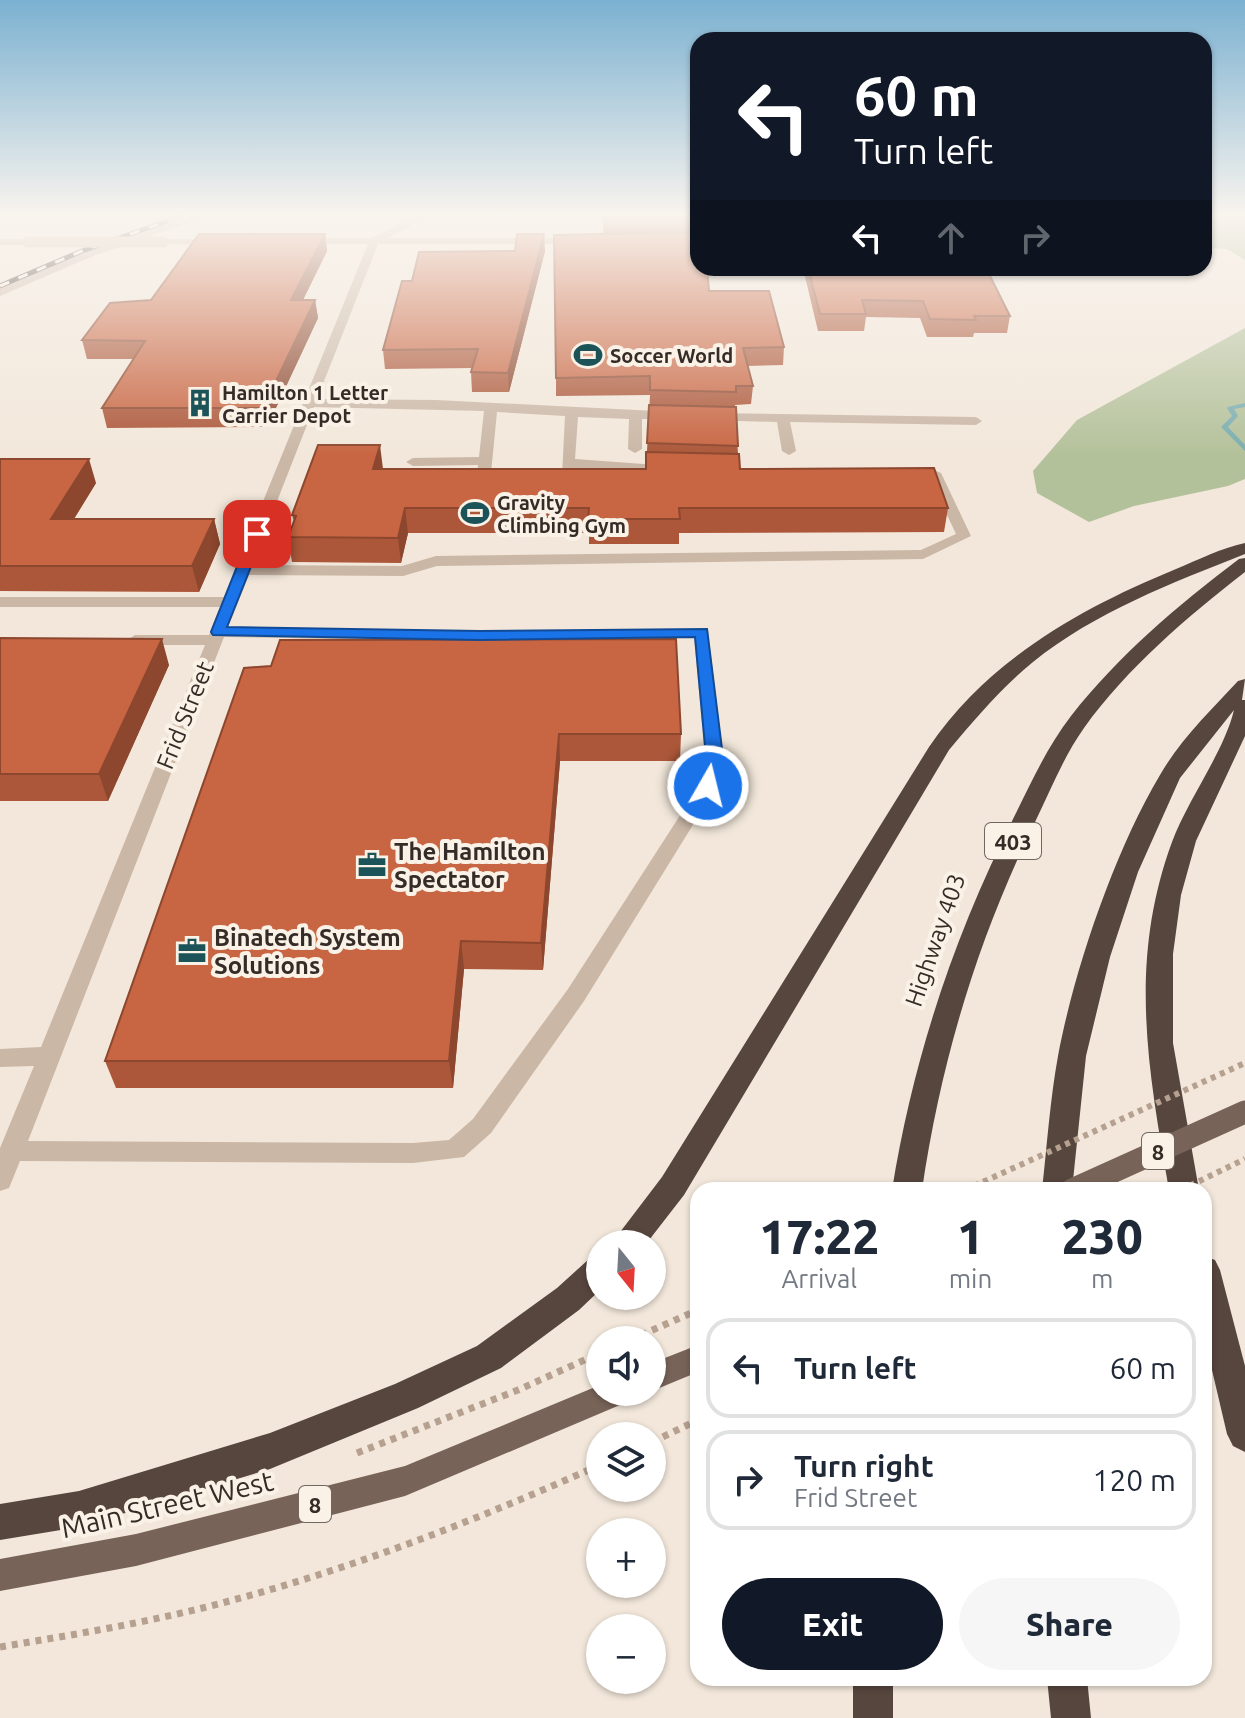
<!DOCTYPE html>
<html lang="en">
<head>
<meta charset="utf-8">
<style>
  :root { --surface:#fff; --page:#f6f6f7; --text:#1f2937; --muted:#747a83; --line:#e0e1e3; --accent:#111827 }
  body { margin:0; font-family:Ubuntu,sans-serif; background:var(--page); color:var(--text); height:100vh; display:flex; flex-direction:column; font-size:30px; white-space:nowrap }
  * { box-sizing:border-box; margin:0 }
  p { font-size:26px; color:var(--muted) }
  .icon { flex:none; width:44px; height:44px; fill:none; stroke:currentColor; stroke-width:2; stroke-linecap:round; stroke-linejoin:round }
  .map { position:relative; flex:1; overflow:hidden }
  .drawer { position:absolute; left:690px; top:1182px; width:522px; height:504px; display:flex; flex-direction:column; background:var(--surface); border-radius:24px; box-shadow:0 2px 6px #0004 }
  .drawer>* { flex:none }
  .hud { position:absolute; left:690px; top:32px; width:522px; height:244px; border-radius:24px; box-shadow:0 2px 6px #0004; background:#111827; color:#fff; overflow:hidden }
  .needle { width:52px; rotate:162deg }
  .fabs { position:absolute; left:586px; top:1230px; display:grid; gap:16px }
  .fabs a { display:grid; place-items:center; width:80px; height:80px; border-radius:50%; background:var(--surface); box-shadow:0 2px 6px #0004; font-size:40px }
  .pin { position:absolute; display:grid; place-items:center; width:68px; height:68px; color:#fff; margin:-34px; border-radius:16px; box-shadow:0 4px 12px #0006 }
  .me { position:absolute; width:88px; margin:-44px; rotate:8deg; stroke-linejoin:round; filter:drop-shadow(0 0 6px #0008) }
  .turn { display:flex; align-items:center; gap:28px; height:168px; padding:0 32px; font-size:36px }
  .turn .icon { width:104px; height:104px; stroke-width:2.5 }
  .turn b { display:block; font-size:56px; line-height:68px }
  .lanes { display:flex; align-items:center; height:76px; padding:0 32px; background:#0003; justify-content:center; gap:40px; direction:ltr }
  .lanes .off { opacity:.35 }
  .eta { display:flex; justify-content:space-evenly; align-items:center; height:136px; text-align:center }
  .eta b { font-size:48px; font-weight:800; line-height:56px }
  .primary-button { display:flex; gap:16px; margin-top:auto; padding:16px 32px }
  .primary-button a { flex:1; height:92px; border-radius:48px; background:var(--accent); color:#fff; font-size:32px; font-weight:800; line-height:92px; text-align:center }
  .primary-button a+a { background:var(--page); color:var(--text) }
  ul { padding:0; list-style:none }
  li { display:flex; align-items:center; gap:24px; height:100px; margin:0 16px 12px; padding:0 16px; border:4px solid var(--line); border-radius:24px }
  li div { flex:1 }
  li b { display:block; font-size:30px }
  li em { font-style:normal }
  .map>svg:first-child { display:block }
  .green { fill:#b3c19a }
  .lines { fill:none; stroke-linecap:round; stroke-linejoin:round }
  .stream { fill:#79acaf; fill-rule:evenodd }
  .path { stroke:#b6a190; stroke-width:7; stroke-dasharray:6 6; stroke-linecap:butt }
  .minor { fill:#cab7a6; fill-rule:evenodd }
  .major { fill:#786358; fill-rule:evenodd }
  .highway { fill:#57463e; fill-rule:evenodd }
  .rail-casing { stroke:#362c27; stroke-width:5 }
  .rail { stroke:#faf1e7; stroke-width:3; stroke-dasharray:10; stroke-linecap:butt }
  .path-bridge { stroke:#b6a190; stroke-width:6; stroke-dasharray:5 5; stroke-linecap:butt }
  .minor-bridge { stroke:#cab7a6; stroke-width:11 }
  .major-bridge { stroke:#786358; stroke-width:23 }
  .wall { fill:#ac5739 }
  .shaded-wall { fill:#8c472e }
  .building { fill:#c86542; stroke:#8c472e; stroke-width:2 }
  .route { fill:#1a73e8; stroke:#114b97; stroke-width:2 }
  .labels { text-anchor:middle; dominant-baseline:central; stroke-width:8; stroke-linejoin:round; paint-order:stroke }
  .far-poi-label { font-size:20px; font-weight:bold; fill:#362c27; stroke:#faf1e7; text-anchor:start }
  .shield { fill:#faf1e7; stroke:#716761; stroke-width:2 }
  .shield-label { font-size:22px; font-weight:bold; fill:#362c27 }
  .street-label { font-size:24px; fill:#362c27; stroke:#faf1e7 }
  .poi-label { font-size:24px; font-weight:bold; fill:#362c27; stroke:#faf1e7; text-anchor:start }
  .near-street-label { font-size:28px; fill:#362c27; stroke:#faf1e7 }
</style>
</head>
<body>
<div class="map">
<svg width="1245" height="1718" viewBox="0 0 1245 1718">
  <rect width="100%" height="100%" fill="#f2e7da"/>
  <!-- green -->
  <g class="green">
    <path d="M1204 216H1245V260L1227 249 1204 248Z"/>
    <path d="M1245 328V479L1228 486 1134 506 1089 522 1037 493 1033 471 1077 420Z"/>
  </g>
  <g class="lines">
    <!-- stream -->
    <path class="stream" d="M1245 403V407L1234 409 1238 416 1228 427 1245 445V451L1221 427 1232 416 1227 408 1228 407Z"/>
    <!-- path -->
    <g class="path">
      <path d="M630 1340 698 1310"/>
      <path d="M652 1442 698 1420"/>
      <path d="M357 1453 518 1390 600 1353"/>
      <path d="M0 1647C78 1634 157 1621 233 1600 360 1566 481 1518 600 1465"/>
    </g>
    <!-- minor -->
    <g class="minor">
      <path d="M192 216H208L93 256 0 296V289L85 252Z"/>
      <path d="M415 216H428L388 238H582L587 241 582 244H378L317 399 436 400 676 412 682 416 681 419H642V449L635 453 628 449 629 419 578 417 575 459 671 466 678 470 671 474 574 468 572 476H562L565 416 497 412 491 473H502L509 477C502 484 484 484 477 477L478 465 413 466 406 462 413 458 479 457 484 411 314 407 252 565 402 566 436 556 921 550 956 534 929 477 924 473 931 469 941 473 971 536 923 559 437 566 403 576 249 575 228 627 480 631 708 629 723 757 717 786 584 1001 491 1133 464 1157 413 1163 20 1161 9 1188 0 1191V1148L34 1066 0 1067V1049L41 1047 205 645H135L127 640 135 635H209L220 607H0V597H224L368 244H302L297 241 302 238H372ZM224 637 480 641 694 637 705 757 699 786 568 989 473 1119 449 1140 413 1143 28 1141Z"/>
      <path d="M0 239H28L33 242 28 245H0Z"/>
      <path d="M163 239H218L223 242 218 245 159 244V240Z"/>
      <path d="M712 413 976 417 982 421 976 425 790 422 796 451 789 455 782 451 777 422 707 420V414Z"/>
    </g>
    <!-- major -->
    <g class="major">
      <path d="M698 1345V1372L652 1391V1363Z"/>
      <path d="M600 1385V1392H631L627 1402 405 1496 136 1566 0 1591V1559L136 1534 405 1466Z"/>
    </g>
    <!-- highway -->
    <g class="highway">
      <path d="M1245 543V554C1172 583 1095 612 1033 662 1001 688 975 719 949 750L684 1195 646 1244H611L662 1177 929 747C988 660 1081 608 1176 569 1198 560 1221 548 1245 543Z"/>
      <path d="M1245 558V572C1187 617 1127 668 1084 728 1064 756 1051 789 1036 820 978 938 941 1060 922 1190H892C913 1059 954 936 1014 817 1031 783 1047 747 1071 716 1118 656 1178 605 1239 559Z"/>
      <path d="M1245 679 1242 700H1245V736L1196 841 1181 895 1173 954V1043L1199 1190H1169C1148 1069 1128 962 1172 842 1188 799 1224 752 1234 710L1180 778 1138 872 1110 957 1086 1056 1072 1190H1042C1047 1146 1050 1100 1058 1056 1074 970 1115 850 1160 775 1180 740 1211 710 1238 681Z"/>
      <path d="M600 1255V1290L579 1310 501 1368 418 1408 270 1469 79 1527 0 1540V1504L79 1491 270 1433 395 1384 477 1346 557 1288 589 1259Z"/>
      <path d="M1204 1256 1215 1260 1220 1270 1245 1366V1452L1233 1446 1227 1434 1204 1336Z"/>
      <rect x="853" y="1678" width="40" height="40"/>
      <path d="M1047 1678H1087L1091 1718H1051Z"/>
    </g>
    <defs>
      <path id="rail" d="M0 286 82 251 182 216"/>
    </defs>
    <!-- rail casing -->
    <use href="#rail" class="rail-casing"/>
    <!-- rail -->
    <use href="#rail" class="rail"/>
    <!-- path-bridge -->
    <g class="path-bridge">
      <path d="M965 1190 1245 1063"/>
      <path d="M1181 1190 1245 1159"/>
    </g>
    <!-- minor-bridge -->
    <path class="minor-bridge" d="M28 242H163"/>
    <!-- major-bridge -->
    <path class="major-bridge" d="M1072 1190 1245 1112"/>
  </g>
  <!-- wall -->
  <g class="wall">
    <path d="M603 216H698V268L709 291 784 347 783 365 747 366 753 386 751 404 735 405 738 454 740 469 948 508 944 532 679 533V544H589V533H408L401 563 292 562 288 537 294 521 292 515 383 469H646L650 395 556 396V378L603 234Z"/>
    <path d="M325 234 327 251 303 300H315L318 318 267 427 107 428 102 408 134 359H87L82 340 151 300Z"/>
    <path d="M545 251 509 392H472L471 372 472 368 385 369 383 350 412 281Z"/>
    <path d="M803 268H986L1010 316 1007 333H974L973 337H927L920 318 866 317 864 331H818Z"/>
    <path d="M0 459 96 483 74 519H214L220 544 199 592 0 591Z"/>
    <path d="M0 638 169 665 108 801H0Z"/>
    <path d="M244 668 681 734 680 761H560L543 970 464 969 453 1088H116L105 1061Z"/>
  </g>
  <!-- shaded-wall -->
  <g class="shaded-wall">
    <path d="M325 234 327 251 294 318 291 300Z"/>
    <path d="M544 234 545 251 509 392 508 373Z"/>
    <path d="M315 300 318 318 267 427 263 408Z"/>
    <path d="M380 445 383 469 376 493 373 469Z"/>
    <path d="M89 459 96 483 59 543 51 519Z"/>
    <path d="M405 508 408 533 401 563 398 538Z"/>
    <path d="M214 519 220 544 199 592 192 566Z"/>
    <path d="M162 639 169 665 108 801 99 774Z"/>
    <path d="M559 734 560 761 543 970 541 943Z"/>
    <path d="M461 941 464 969 453 1088 449 1061Z"/>
  </g>
  <!-- building -->
  <g class="building">
    <rect x="603" y="216" width="95" height="4"/>
    <path d="M698 232V268H707L709 291H769L784 347 743 348 753 386H736V392L650 390V376L556 378 554 235Z"/>
    <path d="M199 234H325L291 300H315L263 408H102L145 341 82 340 110 303 151 300Z"/>
    <path d="M517 234H544L508 373 471 372 478 349 383 350 402 281H412L419 252 515 251Z"/>
    <path d="M808 268H986L1010 316H974L976 320 930 319 923 301 862 300 866 314H820Z"/>
    <path d="M649 405 736 407 738 446 647 443Z"/>
    <path d="M318 445H380L373 469H646V452L739 454 740 469 934 468 948 508H679L680 519H588L589 508H405L398 538 288 537 296 516 292 515Z"/>
    <path d="M0 459H89L51 519H214L192 566H0Z"/>
    <path d="M0 638 162 639 99 774H0Z"/>
    <path d="M676 639 681 734H559L541 943 461 941 449 1061H105L244 668 271 666 280 640Z"/>
  </g>
  <!-- sky -->
  <linearGradient id="sky" x2="0" y2="1"><stop stop-color="#7bb1d1"/><stop offset="0.47" stop-color="#f9f4ee"/><stop offset="1" stop-color="#f9f4ee" stop-opacity="0"/></linearGradient>
  <rect width="1245" height="457" fill="url(#sky)"/>
  <!-- route -->
  <path class="route" d="M257 530 264 534 227 627 480 631 707 629 723 757 716 786 708 791 699 786 706 757 695 637 480 640 213 635 211 632 250 534Z"/>
  <!-- icons -->
  <defs>
    <symbol id="stadium-bare" viewBox="-9 -9 18 18"><path d="M0-5a6.5 5 0 1 0 0 10a6.5 5 0 1 0 0-10ZM-3.5-1.8h7v3.6h-7Z" fill="#1c5358" stroke="#faf1e7" stroke-width="2.5" paint-order="stroke"/></symbol>
    <symbol id="building-bare" viewBox="-9 -9 18 18"><path d="M-4-6H4V6H1V3H-1V6H-4ZM-2.5-4.3h1.7v1.8h-1.7ZM.8-4.3h1.7v1.8H.8ZM-2.5-1h1.7V.8h-1.7ZM.8-1h1.7V.8H.8Z" fill="#1c5358" stroke="#faf1e7" stroke-width="2.5" paint-order="stroke"/></symbol>
    <symbol id="office-bare" viewBox="-9 -9 18 18"><path d="M-6-3h4V-5.5h4V-3h4V5H-6ZM-1-4.5V-3h2v-1.5ZM-6 0V1H6V0Z" fill="#1c5358" stroke="#faf1e7" stroke-width="2.5" paint-order="stroke"/></symbol>
  </defs>
  <g fill-rule="evenodd">
    <use href="#stadium-bare" x="568" y="335" width="40" height="40"/>
    <use href="#building-bare" x="180" y="383" width="40" height="40"/>
    <use href="#stadium-bare" x="455" y="493" width="40" height="40"/>
    <use href="#office-bare" x="352" y="845" width="40" height="40"/>
    <use href="#office-bare" x="172" y="931" width="40" height="40"/>
  </g>
  <g class="labels">
    <!-- far-poi labels -->
    <g class="far-poi-label">
      <text x="610" y="355">Soccer World</text>
      <text x="222" y="392">Hamilton 1 Letter<tspan x="222" dy="23">Carrier Depot</tspan></text>
      <text x="497" y="502">Gravity<tspan x="497" dy="23">Climbing Gym</tspan></text>
    </g>
    <!-- shield labels -->
    <g class="shield">
      <rect x="985" y="823" width="56" height="36" rx="6"/>
      <rect x="1142" y="1133" width="32" height="36" rx="6"/>
      <rect x="299" y="1486" width="32" height="36" rx="6"/>
    </g>
    <g class="shield-label">
      <text x="1013" y="841">403</text>
      <text x="1158" y="1151">8</text>
      <text x="315" y="1504">8</text>
    </g>
    <!-- street labels -->
    <g class="street-label">
      <text transform="translate(185 715) rotate(-68)">Frid Street</text>
      <text transform="translate(935 940) rotate(-71)">Highway 403</text>
    </g>
    <!-- poi labels -->
    <g class="poi-label">
      <text x="394" y="851">The Hamilton<tspan x="394" dy="28">Spectator</tspan></text>
      <text x="214" y="937">Binatech System<tspan x="214" dy="28">Solutions</tspan></text>
    </g>
    <!-- near-street labels -->
    <g class="near-street-label">
      <text transform="translate(167 1504) rotate(-13)">Main Street West</text>
    </g>
  </g>
</svg>
<div class="fabs">
<a><svg class="needle" viewBox="-14 -14 28 28"><path d="M0-13l5 13h-10z" fill="#e53935"/><path d="M0 13l5-13h-10z" fill="#747a83"/></svg></a>
<a><svg class="icon" aria-label="sound" viewBox="0 0 24 24"><path d="M4 9h4l5-4v14l-5-4H4zM17 9q2 3 0 6"/></svg></a>
<a><svg class="icon" aria-label="layers" viewBox="0 0 24 24"><path d="M12 4l9 5-9 5-9-5zM3 14l9 5 9-5"/></svg></a>
<a>+</a>
<a>−</a>
</div>
<div class="pin" style="left:257px;top:534px;background:#d93025"><svg class="icon" aria-label="arrive" viewBox="0 0 24 24"><path d="M6 21V4h12l-3 4 3 4H6"/></svg></div>
<svg class="me" style="left:708px;top:786px" viewBox="-20 -20 40 40"><circle r="17" fill="#1a73e8" stroke="#fff" stroke-width="3"/><path d="M0-11L8 9 0 5-8 9z" fill="#fff"/></svg>
<div class="hud">
<div class="turn"><svg class="icon" aria-label="left" viewBox="0 0 24 24"><path d="M17 20v-9H6M10 6l-5 5 5 5"/></svg><div><b>60 m</b>Turn left</div></div>
<div class="lanes"><svg class="icon" aria-label="left" viewBox="0 0 24 24"><path d="M17 20v-9H6M10 6l-5 5 5 5"/></svg><svg class="icon off" aria-label="ahead" viewBox="0 0 24 24"><path d="M12 20V5M6 11l6-6 6 6"/></svg><svg class="icon off" aria-label="right" viewBox="0 0 24 24"><path d="M7 20v-9h11M14 6l5 5-5 5"/></svg></div>
</div>
<section class="drawer">
<div class="eta">
<div><b>17:22</b><p>Arrival</p></div>
<div><b>1</b><p>min</p></div>
<div><b>230</b><p>m</p></div>
</div>
<ul>
<li><svg class="icon" aria-label="left" viewBox="0 0 24 24"><path d="M17 20v-9H6M10 6l-5 5 5 5"/></svg><div><b>Turn left</b></div><em>60 m</em></li>
<li><svg class="icon" aria-label="right" viewBox="0 0 24 24"><path d="M7 20v-9h11M14 6l5 5-5 5"/></svg><div><b>Turn right</b><p>Frid Street</p></div><em>120 m</em></li>
</ul>
<div class="primary-button"><a>Exit</a><a>Share</a></div>
</section>
</div>
</body>
</html>
